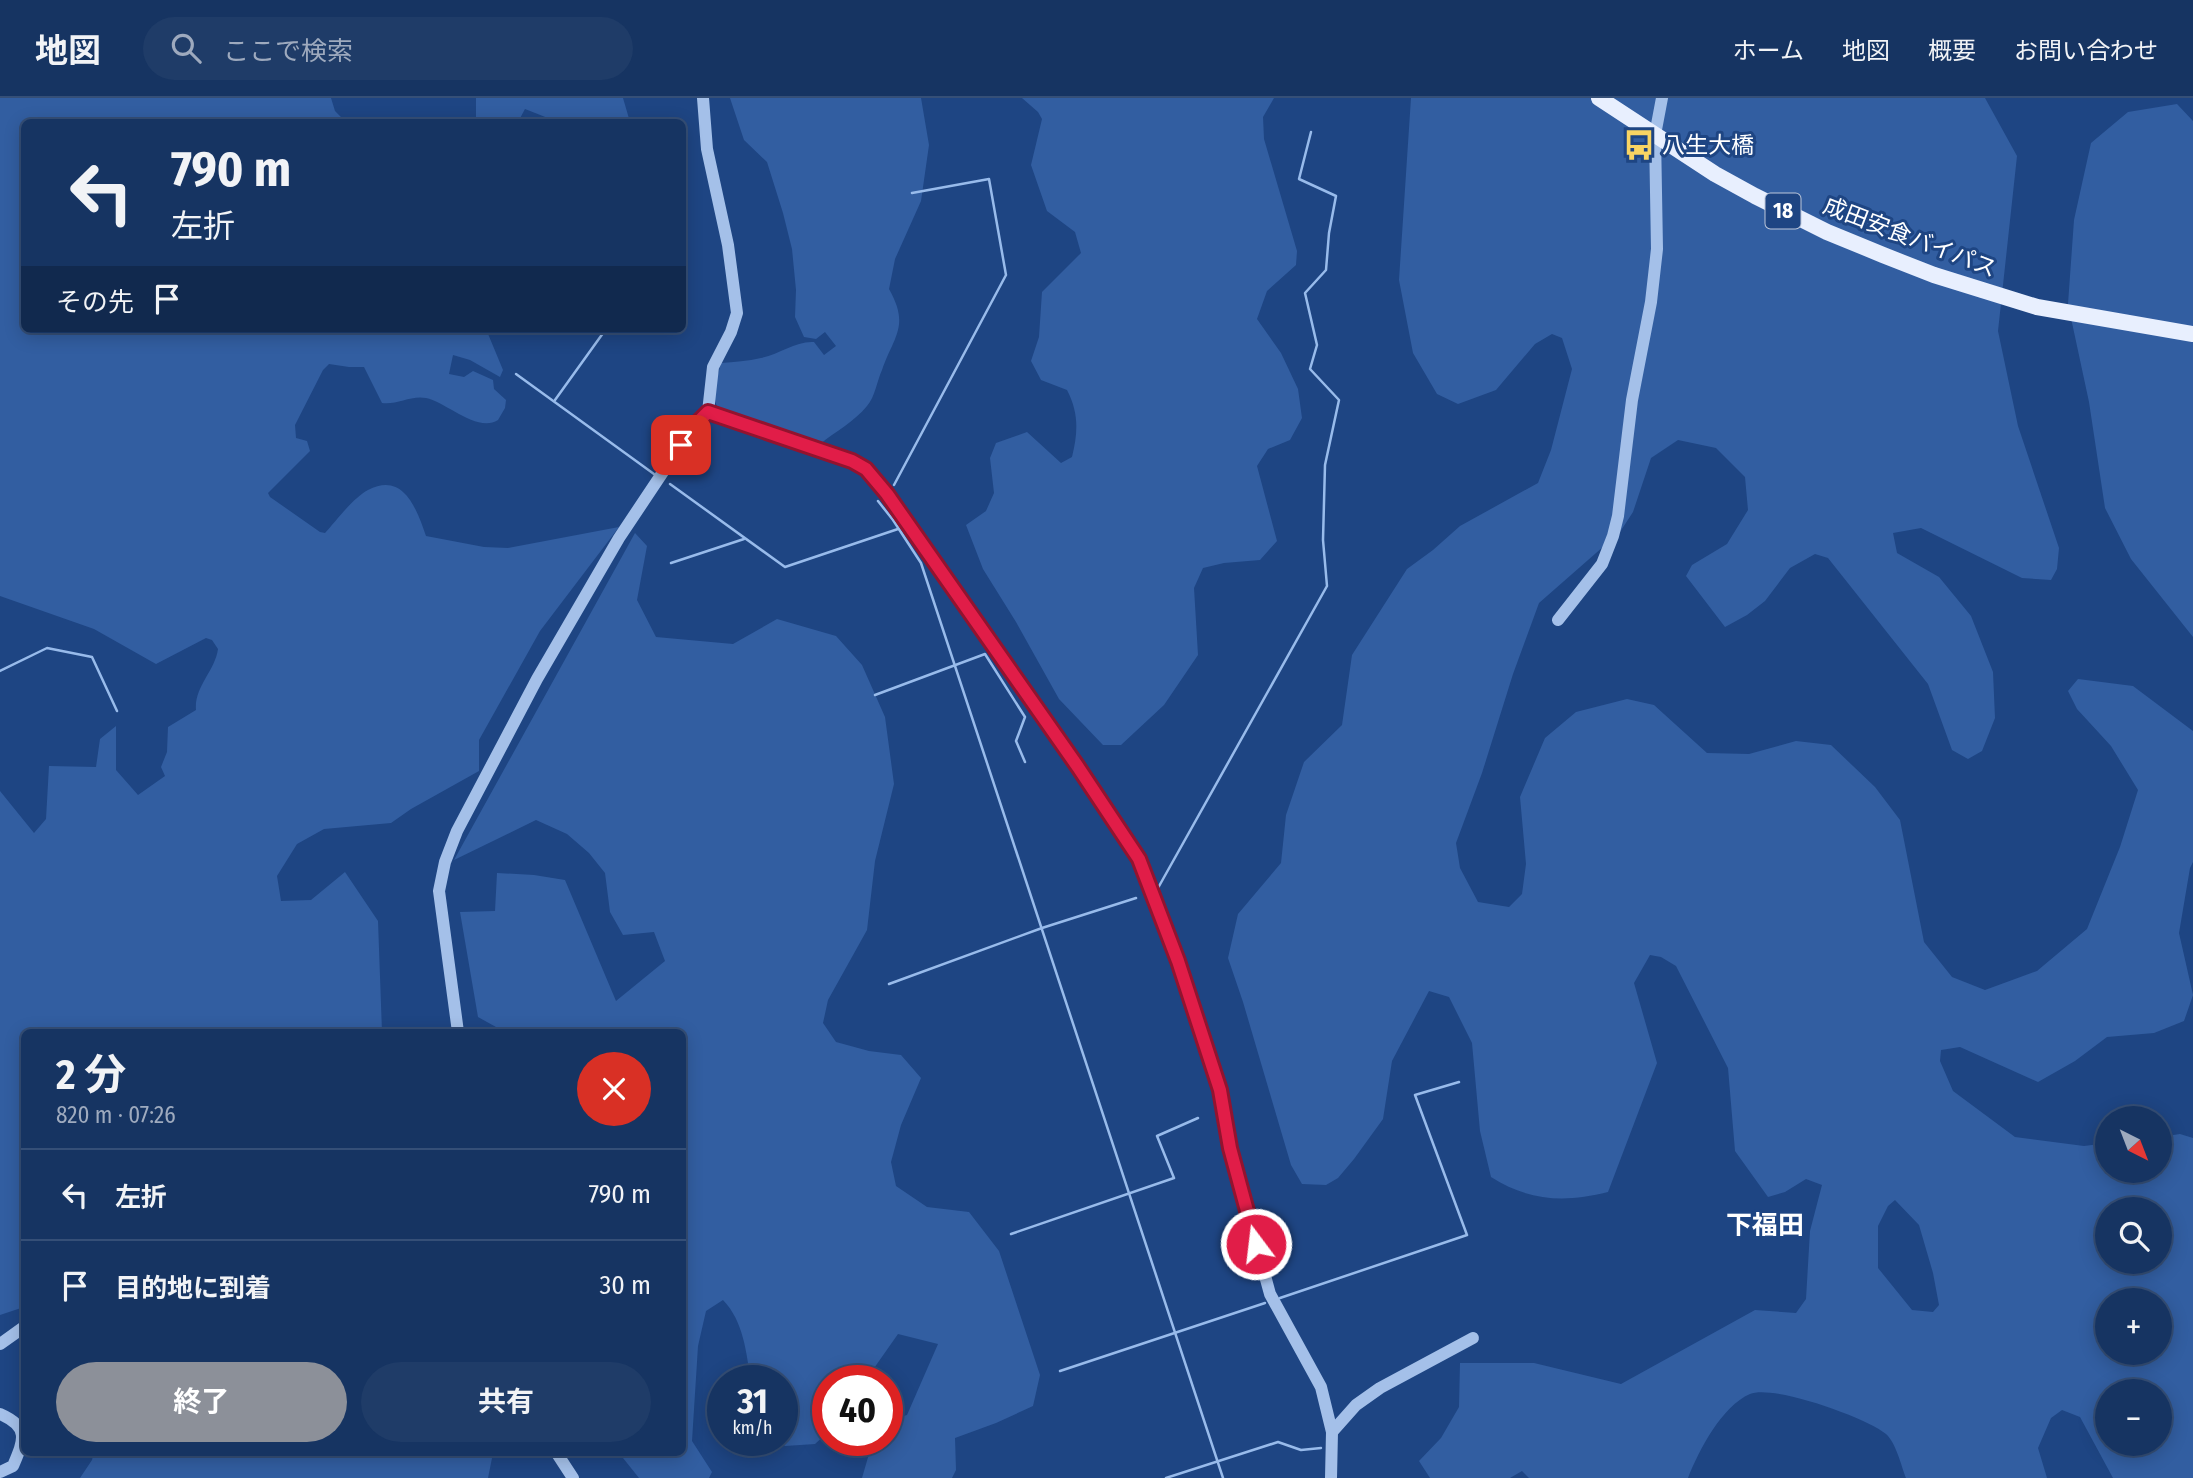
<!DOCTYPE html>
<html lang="ja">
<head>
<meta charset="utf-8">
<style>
  :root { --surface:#163462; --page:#1f3c68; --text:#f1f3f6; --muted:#9eaabe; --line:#354f77; --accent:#8c9099 }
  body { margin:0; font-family:"Fira Sans Condensed","Noto Sans JP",sans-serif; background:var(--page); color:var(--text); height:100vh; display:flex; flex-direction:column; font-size:26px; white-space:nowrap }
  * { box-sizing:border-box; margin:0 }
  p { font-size:23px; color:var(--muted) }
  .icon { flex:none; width:38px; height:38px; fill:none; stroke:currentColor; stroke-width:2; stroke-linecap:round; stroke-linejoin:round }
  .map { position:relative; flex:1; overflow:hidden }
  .panel { position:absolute; left:21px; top:931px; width:665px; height:427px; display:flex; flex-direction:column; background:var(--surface); border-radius:10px; box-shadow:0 4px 18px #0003,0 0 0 2px var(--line) }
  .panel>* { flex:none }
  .hud { position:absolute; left:21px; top:21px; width:665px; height:214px; border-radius:10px; box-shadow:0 4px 18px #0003,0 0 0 2px var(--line); background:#163462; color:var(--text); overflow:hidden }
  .needle { width:46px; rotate:138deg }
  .fabs { position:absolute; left:2095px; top:1008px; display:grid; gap:14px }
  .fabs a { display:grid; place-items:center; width:77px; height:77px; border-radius:50%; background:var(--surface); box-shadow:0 4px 18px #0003,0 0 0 2px var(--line); font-size:35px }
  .speed { position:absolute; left:707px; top:1267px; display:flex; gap:14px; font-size:35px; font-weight:700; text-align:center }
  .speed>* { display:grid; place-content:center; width:91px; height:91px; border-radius:50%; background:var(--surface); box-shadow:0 4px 18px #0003,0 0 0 2px var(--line); line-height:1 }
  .speed small { font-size:18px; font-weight:400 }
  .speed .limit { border:10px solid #d22; background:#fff; color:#111 }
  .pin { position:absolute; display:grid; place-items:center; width:60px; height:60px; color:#fff; margin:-30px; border-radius:14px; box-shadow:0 4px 10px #0006 }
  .me { position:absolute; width:77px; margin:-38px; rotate:345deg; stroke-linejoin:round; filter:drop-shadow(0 0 5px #0008) }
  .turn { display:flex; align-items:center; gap:24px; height:147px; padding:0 35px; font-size:32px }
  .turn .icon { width:91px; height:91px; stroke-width:2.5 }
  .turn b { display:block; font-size:49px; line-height:60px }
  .then { display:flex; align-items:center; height:66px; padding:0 35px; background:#0003; gap:14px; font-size:26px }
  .round { display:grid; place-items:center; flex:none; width:74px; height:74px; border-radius:37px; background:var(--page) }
  .summary { display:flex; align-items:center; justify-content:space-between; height:119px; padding:0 35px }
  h1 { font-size:42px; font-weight:700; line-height:52px }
  .button { display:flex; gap:14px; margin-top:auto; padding:14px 35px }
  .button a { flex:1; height:80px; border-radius:42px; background:var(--accent); color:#fff; font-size:28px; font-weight:700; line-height:80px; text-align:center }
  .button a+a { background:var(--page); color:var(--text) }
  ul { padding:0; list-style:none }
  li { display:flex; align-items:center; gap:21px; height:91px; padding:0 35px; border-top:2px solid var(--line) }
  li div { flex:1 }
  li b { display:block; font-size:26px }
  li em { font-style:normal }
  header { display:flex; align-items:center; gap:42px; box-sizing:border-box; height:98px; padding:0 35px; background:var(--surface); border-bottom:2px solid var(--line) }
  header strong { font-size:33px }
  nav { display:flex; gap:38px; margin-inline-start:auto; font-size:24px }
  .search { width:490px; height:63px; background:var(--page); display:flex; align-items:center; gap:18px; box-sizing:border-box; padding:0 24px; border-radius:38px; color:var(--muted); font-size:26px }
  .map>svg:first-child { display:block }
  .green { fill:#325ea1; fill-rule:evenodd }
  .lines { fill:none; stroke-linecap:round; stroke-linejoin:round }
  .stream { stroke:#98bbeb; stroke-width:2.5 }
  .minor { stroke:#a4c0e9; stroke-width:12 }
  .major { stroke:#e8effe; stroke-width:16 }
  .route-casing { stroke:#92132f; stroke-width:18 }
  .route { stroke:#e11d48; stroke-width:12 }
  .labels { text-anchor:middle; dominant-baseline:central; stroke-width:6; stroke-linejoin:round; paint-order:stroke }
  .shield { fill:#1e4583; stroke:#bcc7da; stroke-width:2 }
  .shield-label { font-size:21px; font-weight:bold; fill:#fff }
  .poi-label { font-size:23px; fill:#fff; stroke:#1e4583; text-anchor:start }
  .street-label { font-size:23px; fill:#fff; stroke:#1e4583 }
  .quarter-label { font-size:26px; font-weight:bold; fill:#fff; stroke:#1e4583 }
</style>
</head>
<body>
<header>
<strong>地図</strong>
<div class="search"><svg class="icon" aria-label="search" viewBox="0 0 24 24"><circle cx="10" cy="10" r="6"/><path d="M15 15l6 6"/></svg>ここで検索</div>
<nav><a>ホーム</a><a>地図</a><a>概要</a><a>お問い合わせ</a></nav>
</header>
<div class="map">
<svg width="2193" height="1380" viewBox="0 0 2193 1380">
  <rect width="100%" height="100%" fill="#1e4583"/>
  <!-- green -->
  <g class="green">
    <path d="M0 0H331L335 13 346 24H24V231H486L503 272 500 279 470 262 453 257 449 276 464 279 473 273 493 282 494 291 506 302 505 310 498 322C477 335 446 304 426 300 411 297 397 307 382 305L364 269H349L329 266 323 272 295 327 296 340 307 343 310 353 268 395 270 399 320 434 325 435C336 423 354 399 368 392 404 373 417 412 426 438L484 449 508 450 619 429 540 533 479 642V673L411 711 391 725 324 731 297 746 277 778 281 803 311 802 345 774 378 823 382 934H24V1209L0 1217V693L34 735 46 721 49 668 96 669 100 641 116 628V672L138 697 165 678 161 669 167 654 168 629 196 612C194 589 215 573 218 551L212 542 206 540 156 566 94 531 0 498Z"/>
    <path d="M476 0H623L630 24H558L525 11 518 24H479L476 22Z"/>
    <path d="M730 0H921L929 47 921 103 895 161 889 191C910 228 894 238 882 272 877 283 875 299 867 308 855 323 835 334 820 346L719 314C710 294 716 285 721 265 734 264 748 263 761 260 780 256 795 243 814 244L824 257 836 248 825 234 816 241 804 239 795 219 796 192 792 151 783 115 767 64 744 42Z"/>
    <path d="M1022 0H1274L1263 19 1264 41 1297 153 1296 167 1267 193 1257 221 1281 255 1298 291 1302 320 1290 342 1268 351 1257 368 1277 443 1260 462 1224 465 1203 470 1194 490 1198 557 1164 607 1121 647H1103L1059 601 1016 524 983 471 966 427 986 413 994 395 990 360 996 345 1027 334 1061 365 1072 359C1078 335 1079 315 1067 292L1041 282 1031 263 1039 239 1042 194 1081 155 1075 134 1047 113 1031 67 1042 21 1038 14Z"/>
    <path d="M1411 0H1985L2017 58 1998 233 2018 328 2059 450 2057 471 2051 482 2022 480 1921 430 1893 435 1897 455 1939 479 1971 518 1993 574 1995 620 1982 653 1968 661 1952 652 1928 586 1828 460 1815 456 1790 470 1765 503 1747 517 1725 529 1686 478 1692 467 1727 446 1748 412 1745 379 1716 350 1678 342 1651 360 1633 414 1620 434 1539 505 1513 576 1482 675 1456 745 1460 770 1478 804 1509 809 1522 796 1526 766 1520 699 1545 640 1576 614 1627 601 1654 607 1707 655 1749 656 1796 643 1831 647 1875 689 1900 722 1924 844 1952 879 1985 892 2037 873 2087 831 2120 749 2138 692 2111 648 2077 611 2068 593 2078 581 2133 588 2193 633V764L2190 770 2179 835 2193 897 2184 923 2154 935 2107 939 2075 963 2038 984 1960 949 1941 952 1940 963 1953 993 2015 1039 2084 1048 2107 1045V1073H2160V1039L2180 1036 2193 1040V1380H2113L2080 1319 2062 1312 2051 1320 2038 1350 2047 1380H1906C1901 1367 1896 1345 1886 1336 1867 1320 1773 1286 1750 1296 1722 1308 1699 1352 1688 1380H1529L1522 1373 1510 1380H1430L1419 1363 1441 1340 1459 1309 1460 1265H1534L1621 1286 1755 1212 1796 1215 1806 1201 1810 1133 1822 1087 1806 1081 1785 1094 1768 1099 1735 1053 1728 970 1676 868 1661 859 1650 857 1634 885 1657 965 1608 1094C1564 1105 1529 1103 1491 1079L1480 1033 1472 945 1449 899 1429 893 1392 963 1383 1021 1354 1061 1338 1080 1326 1087 1302 1086 1291 1067 1243 904 1228 860 1238 816 1281 765 1286 717 1304 664 1342 627 1352 557 1407 471 1433 452 1460 428 1538 385 1551 352 1572 271 1562 240 1552 236 1535 246 1496 292 1458 306 1437 296 1413 255 1399 182ZM1895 1102 1919 1127 1933 1175 1939 1207 1933 1214 1912 1212 1878 1170V1128L1888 1108ZM2107 1111H2160V1164H2107ZM2107 1202H2160V1255H2107ZM2107 1293H2160V1346H2107Z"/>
    <path d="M2177 6 2193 23V539L2131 461 2105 410 2089 304 2068 206 2074 122 2091 45 2128 14Z"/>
    <path d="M635 435 647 448 637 502 656 539 733 546 777 521 836 538 862 567 885 619 894 686 875 763 867 832 828 902 823 925 836 944 869 953 901 957 921 980 901 1027 891 1064 896 1088 927 1109 969 1114 999 1153 1040 1277 1033 1308 996 1325 955 1340 956 1372 952 1380H862L873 1342H887V1323L907 1317 938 1246 898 1236 865 1283H828V1334L815 1346 785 1348 779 1342H782V1283H751C746 1254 744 1224 723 1202L706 1213 698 1248 692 1343 712 1374 709 1380H639L619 1355 682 1354V934H505L478 919 460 814 495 813 497 775 534 777 565 782 616 903 665 863 654 834 623 837 610 814 605 775 589 755 567 736 536 722 454 762Z"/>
    <path d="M94 1354H493V1355L488 1380H80L92 1362Z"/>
  </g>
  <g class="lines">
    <!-- stream -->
    <g class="stream">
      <path d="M516 276 654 376"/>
      <path d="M555 302 606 231"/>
      <path d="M670 386 785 469 898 431"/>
      <path d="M894 387 1006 177 989 81 912 95"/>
      <path d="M878 403 893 422 921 465 1223 1380"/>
      <path d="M671 465 744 441"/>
      <path d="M0 573 47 550 92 559 117 613"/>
      <path d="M875 597 985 556 1025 619 1016 643 1025 664"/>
      <path d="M1158 790 1327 488 1323 442 1325 367 1339 302 1310 271 1317 247 1305 195 1326 172 1329 135 1336 98 1299 81 1311 34"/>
      <path d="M889 886 1042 830 1136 800"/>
      <path d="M1011 1136 1174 1080 1157 1038 1198 1020"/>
      <path d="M1280 1200 1467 1137 1415 997 1459 984"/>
      <path d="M1060 1273 1265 1205"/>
      <path d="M1166 1380 1278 1344 1301 1352 1321 1350"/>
    </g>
    <!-- minor -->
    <g class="minor">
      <path d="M708 314 852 363 875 379 1130 746 1139 761 1178 863 1220 991 1230 1050 1270 1196 1321 1289 1332 1334 1331 1380"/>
      <path d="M1558 522 1602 466 1613 438 1618 418 1632 302 1651 204 1657 151 1655 37 1662 0"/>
      <path d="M458 934 439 793 445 764 457 733 537 581 619 440 681 347 697 325 708 314 713 269 731 234 737 215 728 147 707 51 703 0"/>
      <path d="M0 1246 24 1229"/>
      <path d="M0 1316C30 1329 24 1342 13 1368L0 1374"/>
      <path d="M1332 1334 1356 1307 1380 1290 1473 1240"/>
      <path d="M556 1354 573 1380"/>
    </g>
    <!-- major -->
    <path class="major" d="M1599 0 1715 76 1755 98 1827 134 1883 157 1934 177 2037 209 2193 236"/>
  </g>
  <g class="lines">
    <defs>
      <path id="route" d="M681 347 697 325 708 314 852 363 866 371 887 396 1078 669 1139 761 1178 863 1220 992 1230 1050 1256 1146"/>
    </defs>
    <!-- route casing -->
    <use href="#route" class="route-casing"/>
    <!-- route -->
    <use href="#route" class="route"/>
  </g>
  <!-- icons -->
  <defs>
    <symbol id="bus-bare" viewBox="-9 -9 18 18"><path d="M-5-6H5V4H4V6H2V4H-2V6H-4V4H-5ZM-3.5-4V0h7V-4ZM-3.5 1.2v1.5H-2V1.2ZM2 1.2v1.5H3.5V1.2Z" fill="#f8d463" stroke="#1e4583" stroke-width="2.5" paint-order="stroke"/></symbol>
  </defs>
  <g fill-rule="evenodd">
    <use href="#bus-bare" x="1617" y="25" width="44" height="44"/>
  </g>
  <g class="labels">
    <!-- shield labels -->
    <rect class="shield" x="1765.5" y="95.5" width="35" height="35" rx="5"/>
    <g class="shield-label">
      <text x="1783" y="113">18</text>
    </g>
    <!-- poi labels -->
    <g class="poi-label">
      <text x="1662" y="47">八生大橋</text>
    </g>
    <!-- street labels -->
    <g class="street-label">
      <text transform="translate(1910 139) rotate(21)">成田安食バイパス</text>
    </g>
    <!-- quarter labels -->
    <g class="quarter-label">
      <text x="1765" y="1127">下福田</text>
    </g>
  </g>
</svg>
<div class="fabs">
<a><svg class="needle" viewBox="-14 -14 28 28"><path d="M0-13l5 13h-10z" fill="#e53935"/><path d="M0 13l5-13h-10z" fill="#9eaabe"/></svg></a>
<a><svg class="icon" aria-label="search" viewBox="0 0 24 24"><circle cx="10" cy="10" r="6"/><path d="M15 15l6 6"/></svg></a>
<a>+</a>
<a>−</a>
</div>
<div class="speed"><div>31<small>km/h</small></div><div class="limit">40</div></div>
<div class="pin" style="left:681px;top:347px;background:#d93025"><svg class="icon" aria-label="arrive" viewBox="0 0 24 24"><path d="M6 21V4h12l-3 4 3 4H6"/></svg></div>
<svg class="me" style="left:1256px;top:1146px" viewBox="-20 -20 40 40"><circle r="17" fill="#e11d48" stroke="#fff" stroke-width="3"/><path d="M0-11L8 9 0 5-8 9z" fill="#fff"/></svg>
<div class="hud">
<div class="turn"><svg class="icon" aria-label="left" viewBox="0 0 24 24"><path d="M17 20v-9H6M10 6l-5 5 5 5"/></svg><div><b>790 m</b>左折</div></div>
<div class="then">その先<svg class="icon" aria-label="arrive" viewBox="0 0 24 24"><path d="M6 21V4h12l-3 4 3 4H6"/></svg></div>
</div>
<section class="panel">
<div class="summary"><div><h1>2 分</h1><p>820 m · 07:26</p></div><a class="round" style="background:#d93025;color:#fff"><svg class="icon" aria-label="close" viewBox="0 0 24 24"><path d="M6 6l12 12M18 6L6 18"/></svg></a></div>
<ul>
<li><svg class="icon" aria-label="left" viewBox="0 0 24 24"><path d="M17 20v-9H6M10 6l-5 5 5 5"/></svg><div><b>左折</b></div><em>790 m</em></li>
<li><svg class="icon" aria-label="arrive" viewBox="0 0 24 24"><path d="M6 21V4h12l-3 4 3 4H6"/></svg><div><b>目的地に到着</b></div><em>30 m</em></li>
</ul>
<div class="button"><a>終了</a><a>共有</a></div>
</section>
</div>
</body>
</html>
